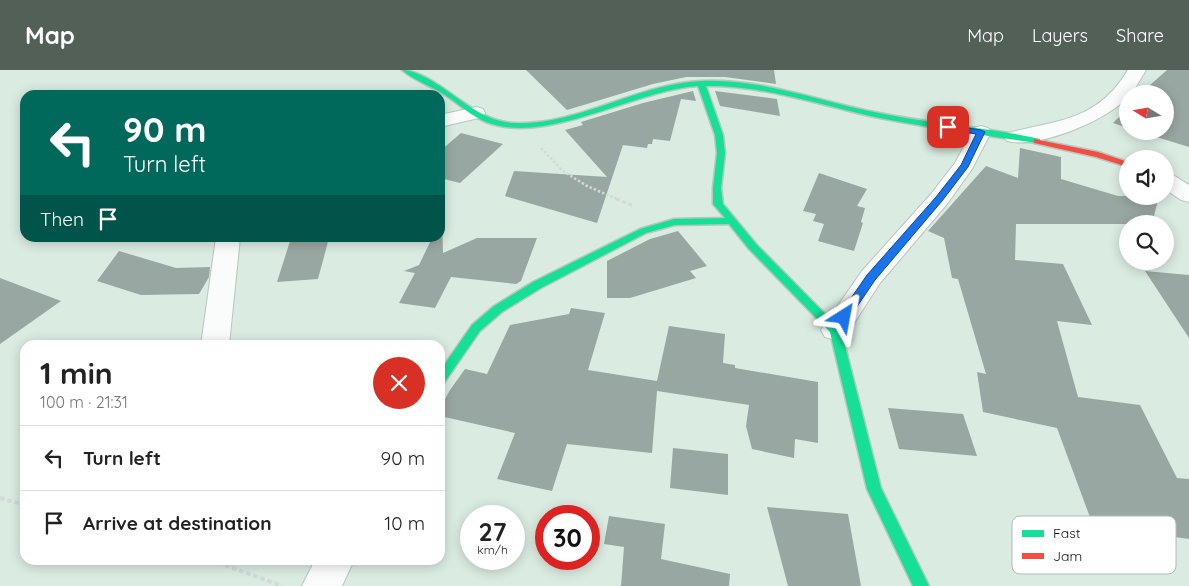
<!DOCTYPE html>
<html lang="en">
<head>
<meta charset="utf-8">
<style>
  :root { --surface:#fff; --page:#f2f2f2; --text:#222; --muted:#767676; --line:#e0e0e0; --accent:#536058 }
  body { margin:0; font-family:Quicksand,sans-serif; background:var(--page); color:var(--text); height:100vh; display:flex; flex-direction:column; font-size:19px; white-space:nowrap }
  * { box-sizing:border-box; margin:0 }
  p { font-size:16px; color:var(--muted) }
  .icon { flex:none; width:28px; height:28px; fill:none; stroke:currentColor; stroke-width:2; stroke-linecap:round; stroke-linejoin:round }
  .map { position:relative; flex:1; overflow:hidden }
  .details { position:absolute; left:20px; top:270px; width:425px; height:225px; display:flex; flex-direction:column; background:var(--surface); border-radius:15px; box-shadow:0 2px 12px #0003 }
  .details>* { flex:none }
  .guide { position:absolute; left:20px; top:20px; width:425px; height:152px; border-radius:15px; box-shadow:0 2px 12px #0003; background:#00695c; color:#fff; overflow:hidden }
  .needle { width:32px; rotate:281deg }
  .fabs { position:absolute; left:1119px; top:15px; display:grid; gap:10px }
  .fabs a { display:grid; place-items:center; width:55px; height:55px; border-radius:50%; background:var(--surface); box-shadow:0 2px 12px #0003; font-size:25px }
  .speed { position:absolute; left:460px; top:435px; display:flex; gap:10px; font-size:25px; font-weight:700; text-align:center }
  .speed>* { display:grid; place-content:center; width:65px; height:65px; border-radius:50%; background:var(--surface); box-shadow:0 2px 12px #0003; line-height:1 }
  .speed small { font-size:12px; font-weight:400 }
  .speed .limit { border:8px solid #d22; background:#fff; color:#111 }
  .pin { position:absolute; display:grid; place-items:center; width:42px; height:42px; color:#fff; margin:-21px; border-radius:10px; box-shadow:0 2px 8px #0006 }
  .me { position:absolute; width:55px; margin:-28px; rotate:34deg; stroke-linejoin:round; filter:drop-shadow(0 0 4px #0008) }
  .turn { display:flex; align-items:center; gap:18px; height:105px; padding:0 20px; font-size:22px }
  .turn .icon { width:65px; height:65px; stroke-width:2.5 }
  .turn b { display:block; font-size:35px; line-height:42px }
  .then { display:flex; align-items:center; height:48px; padding:0 20px; background:#0003; gap:10px; font-size:19px }
  .round { display:grid; place-items:center; flex:none; width:52px; height:52px; border-radius:26px; background:var(--page) }
  .summary { display:flex; align-items:center; justify-content:space-between; height:85px; padding:0 20px }
  h1 { font-size:30px; font-weight:800; line-height:38px }
  ul { padding:0; list-style:none }
  li { display:flex; align-items:center; gap:15px; height:65px; padding:0 20px; border-top:1px solid var(--line) }
  li div { flex:1 }
  li b { display:block; font-size:19px }
  li em { font-style:normal }
  header { display:flex; align-items:center; gap:30px; box-sizing:border-box; height:70px; padding:0 25px; background:var(--accent); color:#fff }
  header strong { font-size:24px }
  nav { display:flex; gap:28px; margin-inline-start:auto; font-size:18px }
  .map>svg:first-child { display:block }
  .building { fill:#99a7a2 }
  .lines { fill:none; stroke-linecap:round; stroke-linejoin:round }
  .street-casing { stroke:#b8c6be; stroke-width:2 }
  .fast-casing { stroke:#b8c6be; stroke-width:3 }
  .jam-casing { stroke:#b8c6be; stroke-width:3 }
  .path-far2 { stroke:#d3d9d6; stroke-width:2.5; stroke-dasharray:2.5 2; stroke-linecap:butt }
  .path-far1 { stroke:#d3d9d6; stroke-width:3; stroke-dasharray:4 2.5; stroke-linecap:butt }
  .path { stroke:#d3d9d6; stroke-width:4; stroke-dasharray:4.5 3; stroke-linecap:butt }
  .street { fill:#f9fcfa; fill-rule:evenodd }
  .fast { fill:#16e098; fill-rule:evenodd }
  .jam { fill:#f24e42; fill-rule:evenodd }
  .route { fill:#1a73e8; stroke:#114b97 }
  .key { fill:#fff; stroke:#b6b9b7; stroke-width:1 }
  .key-label { font-size:14px; fill:#0a150f }
</style>
</head>
<body>
<header>
<strong>Map</strong>
<nav><a>Map</a><a>Layers</a><a>Share</a></nav>
</header>
<div class="map">
<svg width="1189" height="516" viewBox="0 0 1189 516">
  <rect width="100%" height="100%" fill="#daebe1"/>
  <!-- building -->
  <g class="building">
    <path d="M526 0H774L776 14 725 7H686L653 14 567 40Z"/>
    <path d="M1167 0H1189V77L1137 61H1165V24H1140Z"/>
    <path d="M693 21 696 31 681 29 670 71 653 69 652 74H648L647 78 623 75 597 153 505 126 514 101 607 107 565 60 583 55 581 52 643 33Z"/>
    <path d="M715 21 777 29 780 46 720 36Z"/>
    <path d="M1128 38V58L1113 53Z"/>
    <path d="M461 63 503 74 460 113 440 108V81Z"/>
    <path d="M1020 78 1061 87V109L1118 126H1159L1152 154H1016L1015 190 1063 194 1092 255 1057 251 1078 327 1140 335 1177 408 1189 409V469L1139 462 1145 476 1098 469 1057 358 983 342 977 302 986 304 958 209 952 208 944 168 928 161 986 96 1018 108Z"/>
    <path d="M819 103 867 119 857 136 865 138 861 152 863 153 854 181 818 171 824 154 813 151 816 144 803 141Z"/>
    <path d="M442 149 443 183 477 168H537L521 211 516 214 451 207 435 238 399 233 415 203 404 201 419 195 432 168H440Z"/>
    <path d="M678 161 707 196 690 201 696 208 630 228H607V191L650 169Z"/>
    <path d="M291 168H329L318 209 277 212Z"/>
    <path d="M119 181 176 198 210 197 209 207 199 224 141 225 97 211Z"/>
    <path d="M1145 201 1189 205V268Z"/>
    <path d="M0 208 61 231 0 274Z"/>
    <path d="M571 238 605 243 588 300 657 311 669 256 725 264 723 293 735 295V298L818 312V373L795 369 794 388 752 379 746 356 749 335 657 321 652 383 567 374 552 421 497 409 515 363 440 346V338L450 320 465 299 487 304 510 255 569 244Z"/>
    <path d="M888 338 963 344 977 386 899 379Z"/>
    <path d="M673 378 728 384V425L670 418Z"/>
    <path d="M767 437 848 444 861 516H788Z"/>
    <path d="M609 446 665 454 661 489 730 504 729 516H621L624 477 604 474Z"/>
  </g>
  <g class="lines">
    <defs>
      <g id="street">
        <path d="M1128 0H1146L1134 20 1128 24V27C1106 51 1038 79 1007 71L1004 67 1007 63C1059 50 1097 51 1128 0Z"/>
        <path d="M476 37 483 39 485 43 483 47 440 57V45Z"/>
        <path d="M981 56 988 58 991 62 972 99 947 134 880 213 845 267 835 270 825 267 821 260 862 201 931 124 955 93 974 58Z"/>
        <path d="M1165 104 1173 105 1189 115V132L1181 130 1165 119Z"/>
        <path d="M216 168H240L229 275H201Z"/>
        <path d="M315 490H354L342 516H302Z"/>
      </g>
      <path id="fast" d="M402 0C412 0 418 4 427 8 456 24 480 51 513 53 578 56 636 14 701 11 761 8 821 32 879 43 932 54 987 57 1040 69V73H1037C983 65 928 58 875 47 819 35 763 15 706 16L723 65 725 83 721 118 723 134 757 175 841 260 881 418 929 516H913L867 419 830 262 749 179 729 154 675 155 646 163 541 218 502 242 480 261 444 313 440 315V301L472 255 494 236 533 212 640 159 674 149 725 148 713 134V118L717 83 715 65 698 16C634 20 547 76 486 52 471 46 459 34 445 25 432 16 414 11 402 0Z"/>
      <path id="jam" d="M1034 69 1098 82 1128 92V97L1096 87 1034 73Z"/>
    </defs>
    <!-- street casing -->
    <use href="#street" class="street-casing"/>
    <!-- fast casing -->
    <use href="#fast" class="fast-casing"/>
    <!-- jam casing -->
    <use href="#jam" class="jam-casing"/>
    <!-- path-far2 -->
    <path class="path-far2" d="M541 78 563 101 587 116 619 130"/>
    <!-- path-far1 -->
    <path class="path-far1" d="M616 129 634 136"/>
    <!-- path -->
    <g class="path">
      <path d="M0 428 25 435"/>
      <path d="M211 490 282 516"/>
    </g>
    <!-- street -->
    <use href="#street" class="street"/>
    <!-- fast -->
    <use href="#fast" class="fast"/>
    <!-- jam -->
    <use href="#jam" class="jam"/>
  </g>
  <!-- route -->
  <path class="route" d="M948 55 981 60 985 62 968 97 942 131 875 210 848 250H840L838 247 840 244 867 205 936 127 961 95 976 64 946 59 944 57Z"/>
  <!-- legend -->
  <rect x="1012" y="446" width="164" height="58" rx="8" class="key"/>
  <rect x="1022" y="460" width="22" height="7" fill="#16e098"/>
  <rect x="1022" y="483" width="22" height="6" fill="#f24e42"/>
  <g class="key-label">
    <text x="1053" y="468">Fast</text>
    <text x="1053" y="491">Jam</text>
  </g>
</svg>
<div class="fabs">
<a><svg class="needle" viewBox="-14 -14 28 28"><path d="M0-13l5 13h-10z" fill="#e53935"/><path d="M0 13l5-13h-10z" fill="#767676"/></svg></a>
<a><svg class="icon" aria-label="sound" viewBox="0 0 24 24"><path d="M4 9h4l5-4v14l-5-4H4zM17 9q2 3 0 6"/></svg></a>
<a><svg class="icon" aria-label="search" viewBox="0 0 24 24"><circle cx="10" cy="10" r="6"/><path d="M15 15l6 6"/></svg></a>
</div>
<div class="speed"><div>27<small>km/h</small></div><div class="limit">30</div></div>
<div class="pin" style="left:948px;top:57px;background:#d93025"><svg class="icon" aria-label="arrive" viewBox="0 0 24 24"><path d="M6 21V4h12l-3 4 3 4H6"/></svg></div>
<svg class="me" style="left:844px;top:247px" viewBox="-20 -20 40 40"><path d="M0-17L14 15 0 8-14 15z" fill="#1a73e8" stroke="#fff" stroke-width="4"/></svg>
<div class="guide">
<div class="turn"><svg class="icon" aria-label="left" viewBox="0 0 24 24"><path d="M17 20v-9H6M10 6l-5 5 5 5"/></svg><div><b>90 m</b>Turn left</div></div>
<div class="then">Then<svg class="icon" aria-label="arrive" viewBox="0 0 24 24"><path d="M6 21V4h12l-3 4 3 4H6"/></svg></div>
</div>
<section class="details">
<div class="summary"><div><h1>1 min</h1><p>100 m · 21:31</p></div><a class="round" style="background:#d93025;color:#fff"><svg class="icon" aria-label="close" viewBox="0 0 24 24"><path d="M6 6l12 12M18 6L6 18"/></svg></a></div>
<ul>
<li><svg class="icon" aria-label="left" viewBox="0 0 24 24"><path d="M17 20v-9H6M10 6l-5 5 5 5"/></svg><div><b>Turn left</b></div><em>90 m</em></li>
<li><svg class="icon" aria-label="arrive" viewBox="0 0 24 24"><path d="M6 21V4h12l-3 4 3 4H6"/></svg><div><b>Arrive at destination</b></div><em>10 m</em></li>
</ul>
</section>
</div>
</body>
</html>
